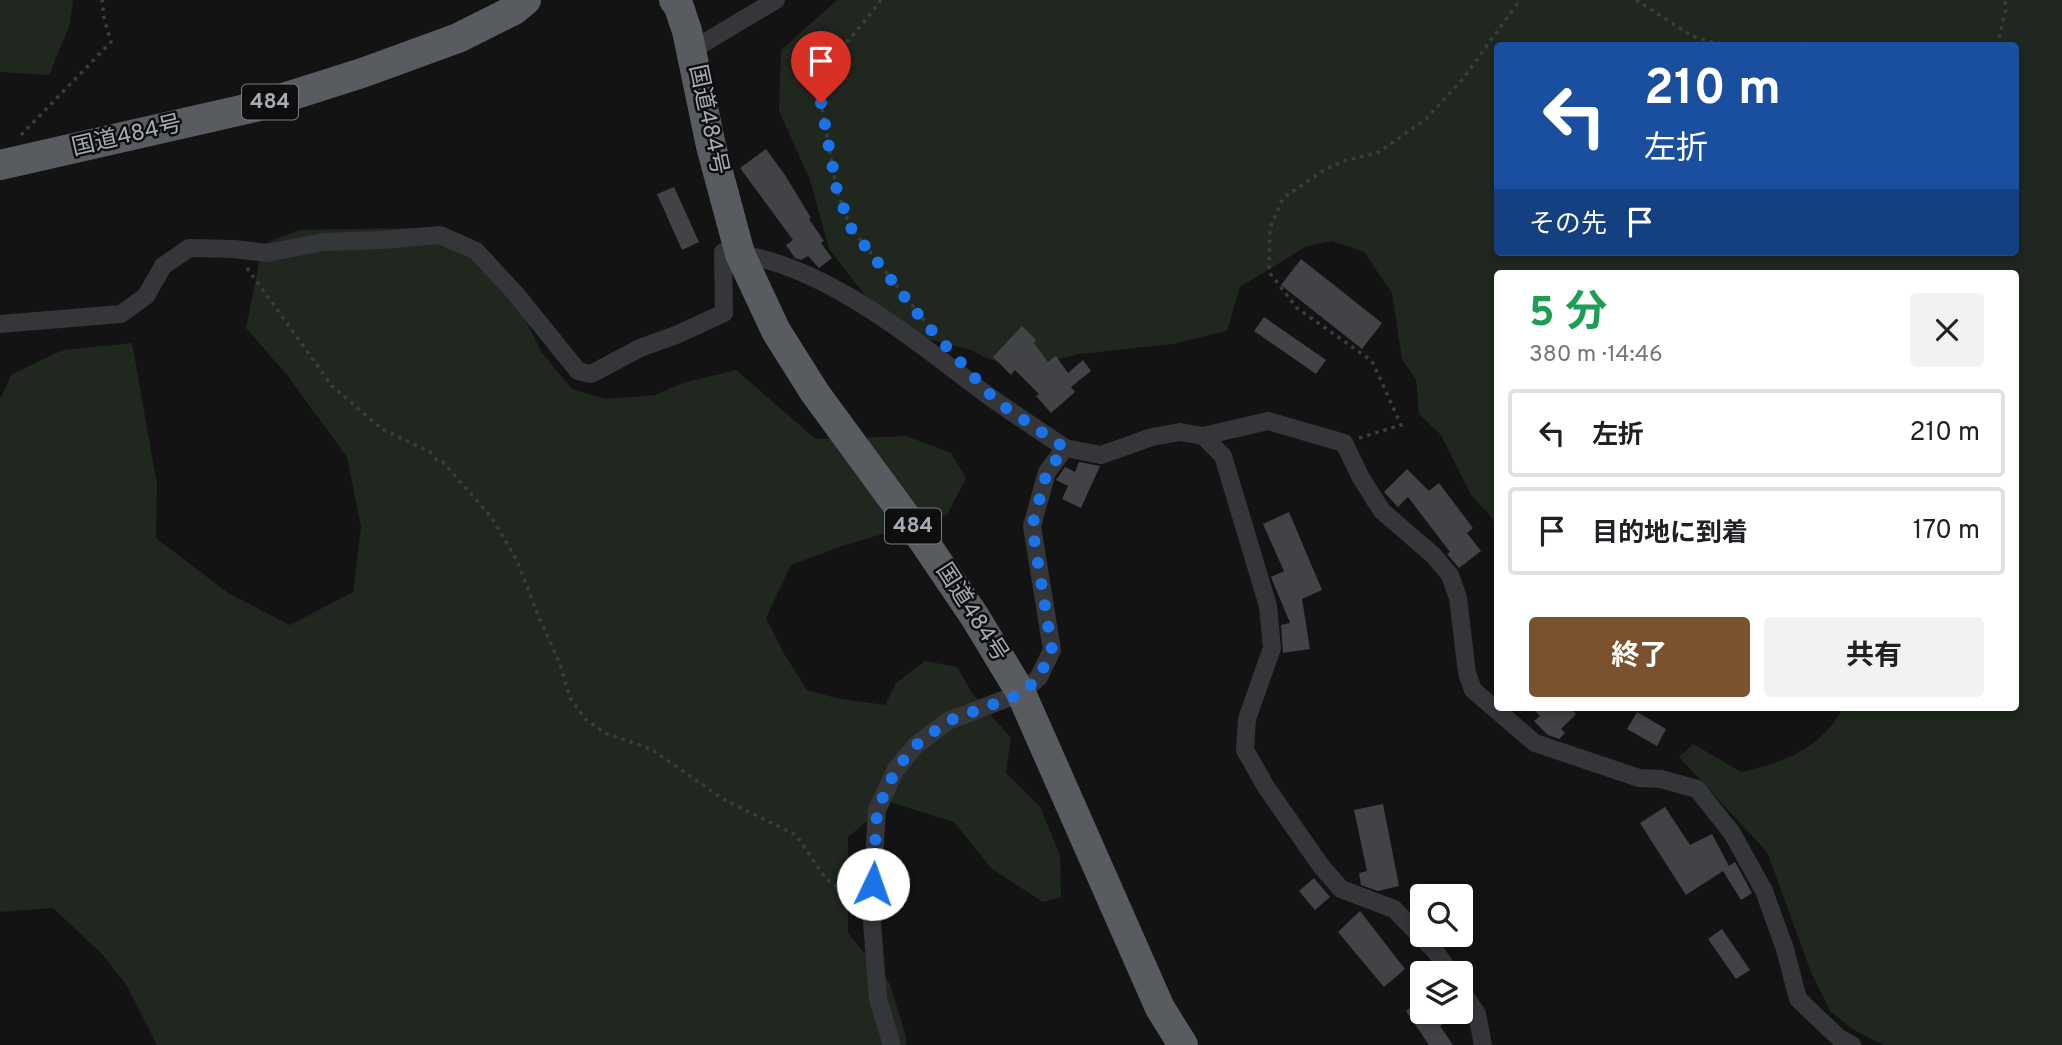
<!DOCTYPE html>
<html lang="ja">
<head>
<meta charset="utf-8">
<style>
  :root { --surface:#fff; --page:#f2f2f2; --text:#202124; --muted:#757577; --line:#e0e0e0; --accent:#7a522d }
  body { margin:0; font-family:Overpass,"Noto Sans JP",sans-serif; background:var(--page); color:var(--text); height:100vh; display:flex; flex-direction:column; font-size:26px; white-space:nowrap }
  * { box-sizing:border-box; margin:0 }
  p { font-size:23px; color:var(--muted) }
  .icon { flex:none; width:38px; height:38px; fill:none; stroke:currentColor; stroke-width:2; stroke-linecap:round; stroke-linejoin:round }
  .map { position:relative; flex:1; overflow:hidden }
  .sheet { position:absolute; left:1494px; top:270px; width:525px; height:441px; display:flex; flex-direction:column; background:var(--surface); border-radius:7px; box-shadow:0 4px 10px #0003 }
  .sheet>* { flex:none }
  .top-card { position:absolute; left:1494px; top:42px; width:525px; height:214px; border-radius:7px; box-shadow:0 4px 10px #0003; background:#1a4fa0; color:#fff; overflow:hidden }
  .buttons { position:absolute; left:1410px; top:884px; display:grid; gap:14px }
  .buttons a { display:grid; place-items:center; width:63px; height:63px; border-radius:7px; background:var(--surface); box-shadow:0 4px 10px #0003; font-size:35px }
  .pin { position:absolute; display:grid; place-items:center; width:60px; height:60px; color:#fff; margin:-72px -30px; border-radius:50% 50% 50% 0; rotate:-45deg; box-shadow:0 0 7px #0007 }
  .pin .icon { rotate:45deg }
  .me { position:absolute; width:77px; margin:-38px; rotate:3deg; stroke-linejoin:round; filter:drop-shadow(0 0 5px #0008) }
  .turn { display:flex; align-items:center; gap:24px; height:147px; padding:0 35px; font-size:32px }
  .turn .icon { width:91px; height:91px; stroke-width:2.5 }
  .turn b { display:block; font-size:49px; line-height:60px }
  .then { display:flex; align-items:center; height:66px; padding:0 35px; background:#0003; gap:14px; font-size:26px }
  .round { display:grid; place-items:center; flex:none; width:74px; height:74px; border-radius:7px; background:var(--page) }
  .summary { display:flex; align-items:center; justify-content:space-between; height:119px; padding:0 35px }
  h1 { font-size:42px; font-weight:700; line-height:52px; color:#1e9e55 }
  .cta { display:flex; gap:14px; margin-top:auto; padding:14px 35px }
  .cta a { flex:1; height:80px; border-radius:7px; background:var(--accent); color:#fff; font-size:28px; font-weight:700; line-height:80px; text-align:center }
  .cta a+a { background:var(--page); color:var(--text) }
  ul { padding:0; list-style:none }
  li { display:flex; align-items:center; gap:21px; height:88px; margin:0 14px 10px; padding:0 21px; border:4px solid var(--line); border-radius:7px }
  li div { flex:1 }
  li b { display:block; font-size:26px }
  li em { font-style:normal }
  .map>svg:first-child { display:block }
  .green { fill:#1f271f; fill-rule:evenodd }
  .building { fill:#424347 }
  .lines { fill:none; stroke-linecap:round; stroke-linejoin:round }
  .path { stroke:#3a3d40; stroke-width:3.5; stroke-dasharray:3.5 5; stroke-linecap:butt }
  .minor { stroke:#343639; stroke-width:18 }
  .trunk { stroke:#585c61; stroke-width:30 }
  .route { stroke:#1a73e8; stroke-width:12; stroke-dasharray:0 21.6 }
  .labels { text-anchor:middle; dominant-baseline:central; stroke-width:5; stroke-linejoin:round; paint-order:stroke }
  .shield { fill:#0e0e0f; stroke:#787d82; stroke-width:2 }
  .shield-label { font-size:21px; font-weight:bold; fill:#a5acb4 }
  .street-label { font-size:23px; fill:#a5acb4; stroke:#0e0e0f }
</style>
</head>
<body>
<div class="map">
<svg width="2062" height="1045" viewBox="0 0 2062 1045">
  <rect width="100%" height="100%" fill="#131314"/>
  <!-- green -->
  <g class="green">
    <path d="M0 0H73L70 24 49 75 0 72Z"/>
    <path d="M837 0H2062V1045H1884L1852 1029 1830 1011 1811 972 1767 852 1679 757 1693 744 1741 772C1786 762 1820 749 1844 707H2016V273H1498V530L1489 514 1471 495 1441 435 1419 414 1416 380 1402 359 1392 293 1364 252 1332 241 1307 246 1240 287 1227 331 1173 344 1079 354 1020 369 989 359 971 350 919 337 872 304 829 249 810 180 779 111 781 50ZM1498 46H2016V252H1498Z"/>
    <path d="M411 228 447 236 513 294 542 353 572 389 605 399 655 395 683 383 736 370 816 439 906 436 951 453 966 478 947 515 842 546 791 565 766 618 783 652 807 690 836 698 885 705 896 683 925 661 957 667 972 693 1011 738 1006 773 1040 807 1060 855 1061 897 1043 902 992 869 954 822 890 802 848 837V933L890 984 906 1037V1045H157L127 986 102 954 53 908 0 912V399L12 374 63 350 132 343 157 484 156 538 228 593 290 625 353 592 361 527 347 457 287 375 246 328 263 244 299 230Z"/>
  </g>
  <!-- building -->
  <g class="building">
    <path d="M766 149 785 175 811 218 809 219 824 241 821 243 832 258 819 268 808 256 801 260 795 258 786 245 793 240 740 168Z"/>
    <path d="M674 187 699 242 682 250 657 194Z"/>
    <path d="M1301 259 1382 323 1362 349 1281 285Z"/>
    <path d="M1264 317 1326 360 1316 374 1254 331Z"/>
    <path d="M1022 326 1036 340 1034 343 1048 362 1056 356 1068 373 1083 360 1091 371 1071 387 1075 392 1051 413 1036 396 1039 394 1015 370 1011 375 993 357Z"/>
    <path d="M1079 462 1100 466 1081 508 1062 499 1068 486 1056 480 1065 467 1075 472Z"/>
    <path d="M1407 469 1429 491 1439 483 1473 528 1467 533 1481 551 1459 568 1447 554 1450 552 1408 497 1398 507 1384 492Z"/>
    <path d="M1289 512 1322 590 1302 599 1310 649 1283 653 1281 625 1290 623 1271 577 1284 571 1263 524Z"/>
    <path d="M1531 707H1569L1576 714 1561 729 1565 733 1559 739 1548 735 1534 721 1540 716Z"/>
    <path d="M1637 712 1666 729 1657 746 1627 729Z"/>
    <path d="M1383 804 1399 886 1378 891 1361 885 1359 873 1367 871 1354 810Z"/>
    <path d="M1665 807 1690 845 1712 834 1729 866 1735 862 1752 893 1741 900 1723 871 1686 895 1640 823Z"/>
    <path d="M1314 878 1330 897 1315 910 1299 891Z"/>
    <path d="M1360 911 1405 969 1384 987 1338 932Z"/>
    <path d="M1722 929 1750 970 1736 979 1708 939Z"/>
    <path d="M1423 999V1012H1461L1440 1026 1453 1045H1429L1406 1011Z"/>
  </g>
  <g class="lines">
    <!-- path -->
    <g class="path">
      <path d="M881 0C859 32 820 62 821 103L837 191 851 228 931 329"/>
      <path d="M1636 0 1692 36 1715 43 1739 46"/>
      <path d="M1758 46 1808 43 1818 46"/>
      <path d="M1997 46 2006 9 2005 0"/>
      <path d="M21 135 111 42 104 18 102 0"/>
      <path d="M247 268 332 386 382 429 430 452 437 460 443 462 492 518 517 561 538 615 560 664 570 698 585 719 605 733 651 749 723 799 796 835 826 879 855 898"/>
      <path d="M1359 438 1401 425 1372 361 1297 308 1269 272 1270 228 1283 198 1326 169 1344 161 1379 152 1426 119 1462 80 1520 0"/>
    </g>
    <!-- minor -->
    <g class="minor">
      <path d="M692 50 776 0"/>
      <path d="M0 324 121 314 146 296 163 266 189 248 234 249 267 253 323 242 382 240 440 235 476 251 515 293 578 371 591 374 640 348 676 335 724 313 723 252C819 259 911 338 986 394 1012 413 1039 430 1065 448L1101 455 1152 437 1180 432 1203 436 1223 456 1268 606 1272 648 1247 719 1245 750 1266 787 1321 866 1341 889 1394 909 1436 952 1450 973"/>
      <path d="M1203 436 1268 421 1344 443 1361 478 1382 511 1433 555 1450 575 1458 598 1467 673 1473 690 1535 743 1639 778 1661 779 1697 789 1732 833 1764 891 1785 949 1798 999 1839 1038 1852 1045"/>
      <path d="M1461 990 1477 1014 1483 1045"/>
      <path d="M892 1045 878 999 871 909 877 810 896 769 916 745 948 721 1021 693 1039 677 1052 650 1032 526 1047 472 1065 448"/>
    </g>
    <!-- trunk -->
    <g class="trunk">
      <path d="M674 0 679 7 687 31 711 146 740 254 776 331 815 393 925 543 975 617 1021 693 1160 1008 1183 1045"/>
      <path d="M0 165 255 107 362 73 458 38 514 10 526 0"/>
    </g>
  </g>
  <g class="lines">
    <!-- route -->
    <path class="route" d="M821 103 837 191 851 228 924 322 996 401 1065 448 1047 472 1032 526 1052 650 1039 677 1021 694 948 721 916 745 896 769 877 810 873 884"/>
  </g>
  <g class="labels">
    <!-- shield labels -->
    <g class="shield">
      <rect x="242" y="84.5" width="56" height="35" rx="5"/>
      <rect x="885" y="508.5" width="56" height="35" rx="5"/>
    </g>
    <g class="shield-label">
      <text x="270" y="102">484</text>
      <text x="913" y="526">484</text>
    </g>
    <!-- street labels -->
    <g class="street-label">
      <text transform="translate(707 120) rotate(78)">国道484号</text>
      <text transform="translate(127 137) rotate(-13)">国道484号</text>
      <text transform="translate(971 613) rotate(57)">国道484号</text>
    </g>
  </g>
</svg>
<div class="buttons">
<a><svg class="icon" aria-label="search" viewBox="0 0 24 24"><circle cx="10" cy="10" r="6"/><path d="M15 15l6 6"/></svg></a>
<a><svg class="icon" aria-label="layers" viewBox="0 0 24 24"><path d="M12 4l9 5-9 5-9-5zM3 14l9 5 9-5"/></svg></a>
</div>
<div class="pin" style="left:821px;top:103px;background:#d93025"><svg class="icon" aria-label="arrive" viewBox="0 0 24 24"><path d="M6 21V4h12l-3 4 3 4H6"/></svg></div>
<svg class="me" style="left:873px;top:884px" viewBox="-20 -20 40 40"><circle r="19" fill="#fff"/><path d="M0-13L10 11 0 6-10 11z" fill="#1a73e8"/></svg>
<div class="top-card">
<div class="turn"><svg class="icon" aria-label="left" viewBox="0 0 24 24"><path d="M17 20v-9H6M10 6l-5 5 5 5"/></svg><div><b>210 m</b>左折</div></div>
<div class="then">その先<svg class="icon" aria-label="arrive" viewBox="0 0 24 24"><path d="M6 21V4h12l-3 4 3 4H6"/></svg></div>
</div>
<section class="sheet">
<div class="summary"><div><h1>5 分</h1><p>380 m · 14:46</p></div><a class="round"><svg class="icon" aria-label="close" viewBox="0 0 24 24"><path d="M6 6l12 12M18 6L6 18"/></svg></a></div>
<ul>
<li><svg class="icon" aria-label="left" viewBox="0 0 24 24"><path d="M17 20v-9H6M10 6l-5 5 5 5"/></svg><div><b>左折</b></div><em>210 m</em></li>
<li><svg class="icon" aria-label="arrive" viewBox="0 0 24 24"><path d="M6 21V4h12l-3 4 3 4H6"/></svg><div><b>目的地に到着</b></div><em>170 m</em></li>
</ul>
<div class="cta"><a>終了</a><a>共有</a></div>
</section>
</div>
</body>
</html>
